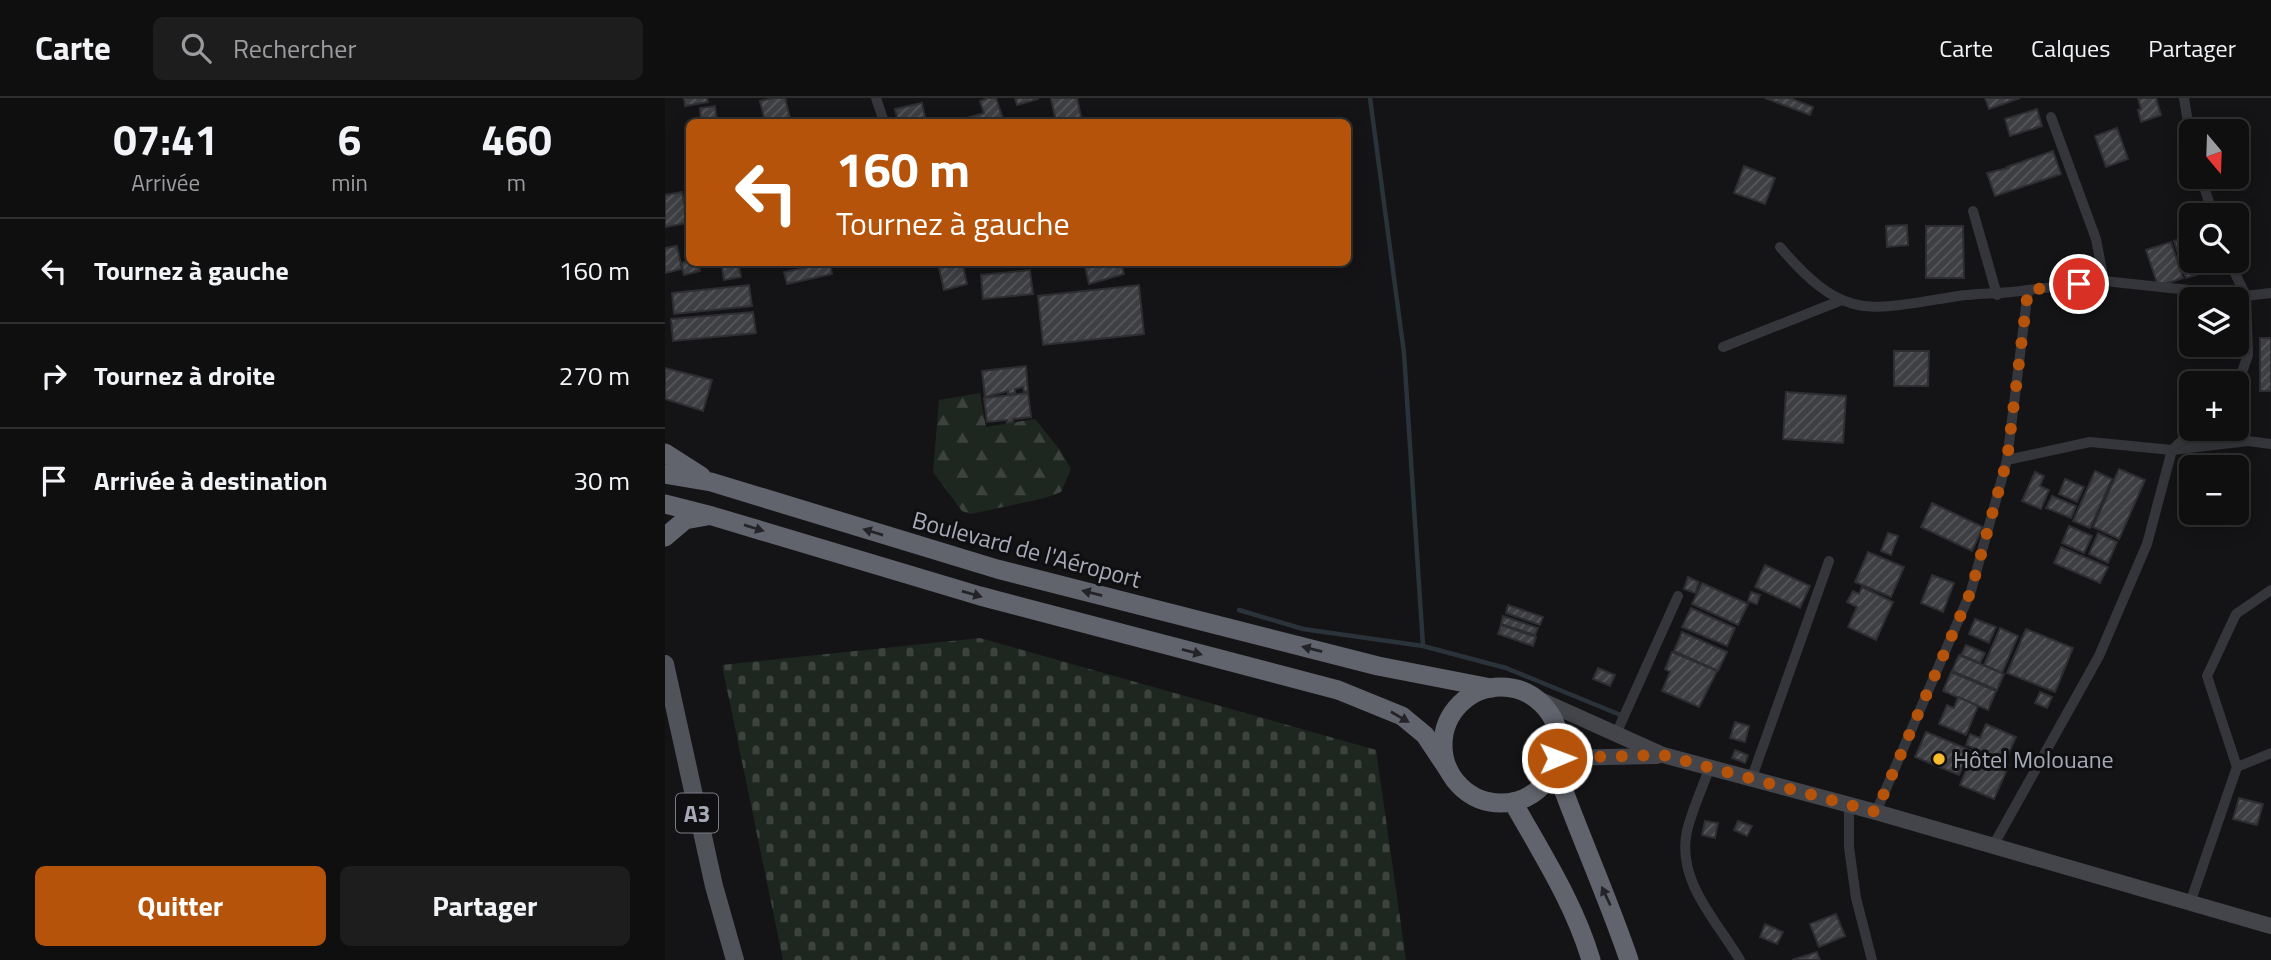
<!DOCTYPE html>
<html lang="fr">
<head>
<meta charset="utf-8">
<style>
  :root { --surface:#0f0f10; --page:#1d1d1e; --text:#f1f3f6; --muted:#9b9c9f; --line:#2f2f30; --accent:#b45309 }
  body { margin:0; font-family:"Titillium Web",sans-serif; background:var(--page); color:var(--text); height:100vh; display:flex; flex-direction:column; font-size:26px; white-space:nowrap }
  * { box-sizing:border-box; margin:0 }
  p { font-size:23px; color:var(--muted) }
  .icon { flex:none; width:38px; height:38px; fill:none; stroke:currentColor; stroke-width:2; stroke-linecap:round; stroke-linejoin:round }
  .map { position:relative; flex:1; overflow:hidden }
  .panel { display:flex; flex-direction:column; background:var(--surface); width:665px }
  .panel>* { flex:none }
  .guide { position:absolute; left:21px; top:21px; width:665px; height:147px; border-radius:10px; box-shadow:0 4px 18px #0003,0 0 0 2px var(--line); background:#b45309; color:#fff; overflow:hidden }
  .needle { width:46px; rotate:161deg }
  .buttons { position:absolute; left:1514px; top:21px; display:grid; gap:14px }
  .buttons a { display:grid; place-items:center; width:70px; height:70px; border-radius:10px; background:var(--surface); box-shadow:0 4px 18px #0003,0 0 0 2px var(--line); font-size:35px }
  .pin { position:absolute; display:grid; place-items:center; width:60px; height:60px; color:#fff; margin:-30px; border:4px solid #fff; border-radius:50%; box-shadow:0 2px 7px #0007 }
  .me { position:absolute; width:77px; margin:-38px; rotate:89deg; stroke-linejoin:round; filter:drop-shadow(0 0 5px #0008) }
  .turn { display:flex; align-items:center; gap:24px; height:147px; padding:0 35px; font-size:32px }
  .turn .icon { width:91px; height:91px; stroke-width:2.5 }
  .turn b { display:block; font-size:49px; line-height:60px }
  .eta { display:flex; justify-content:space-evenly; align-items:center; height:119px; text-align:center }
  .eta b { font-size:42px; font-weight:700; line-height:49px }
  .cta { display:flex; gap:14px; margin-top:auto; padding:14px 35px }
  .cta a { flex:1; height:80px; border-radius:10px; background:var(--accent); color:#fff; font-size:28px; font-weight:700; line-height:80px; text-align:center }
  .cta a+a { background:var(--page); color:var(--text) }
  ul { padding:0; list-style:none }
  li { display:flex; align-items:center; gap:21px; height:105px; padding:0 35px; border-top:2px solid var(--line) }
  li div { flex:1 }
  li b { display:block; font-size:26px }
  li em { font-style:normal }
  header { display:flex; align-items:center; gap:42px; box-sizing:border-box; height:98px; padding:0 35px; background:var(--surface); border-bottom:2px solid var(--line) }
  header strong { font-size:33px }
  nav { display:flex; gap:38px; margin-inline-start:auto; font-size:24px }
  .search { width:490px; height:63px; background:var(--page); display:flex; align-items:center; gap:18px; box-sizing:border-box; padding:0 24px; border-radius:10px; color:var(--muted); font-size:26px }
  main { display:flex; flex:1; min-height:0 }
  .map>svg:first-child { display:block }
  .forest { fill:url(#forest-firs) }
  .cemetery { fill:url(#cemetery-stones) }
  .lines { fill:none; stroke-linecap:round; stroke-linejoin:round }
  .stream { stroke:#2a333a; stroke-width:4.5 }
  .building { fill:url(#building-hatch); stroke:#2e2e32; stroke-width:2 }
  .street { stroke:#35363b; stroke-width:10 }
  .secondary { stroke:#43454b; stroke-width:16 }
  .primary { stroke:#51535a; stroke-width:18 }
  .highway { stroke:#61646d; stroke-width:19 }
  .oneway { fill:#242428 }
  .route { stroke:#b45309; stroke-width:12; stroke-dasharray:0 21.6 }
  .poi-dot { fill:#f7bb2c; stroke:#0f0f11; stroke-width:2.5 }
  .labels { text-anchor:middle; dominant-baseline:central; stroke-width:6; stroke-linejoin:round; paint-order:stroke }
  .shield { fill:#0f0f11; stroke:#797c85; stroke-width:2 }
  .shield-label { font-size:23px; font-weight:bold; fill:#a6aab7 }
  .street-label { font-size:24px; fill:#a6aab7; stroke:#0f0f11 }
  .poi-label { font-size:24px; fill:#a6aab7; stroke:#0f0f11; text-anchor:start }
</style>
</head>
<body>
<header>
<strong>Carte</strong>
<div class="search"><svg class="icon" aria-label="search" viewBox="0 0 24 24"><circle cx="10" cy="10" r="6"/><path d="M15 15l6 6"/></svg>Rechercher</div>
<nav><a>Carte</a><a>Calques</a><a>Partager</a></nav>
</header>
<main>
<section class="panel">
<div class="eta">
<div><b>07:41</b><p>Arrivée</p></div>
<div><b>6</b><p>min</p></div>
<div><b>460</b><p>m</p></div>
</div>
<ul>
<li><svg class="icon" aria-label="left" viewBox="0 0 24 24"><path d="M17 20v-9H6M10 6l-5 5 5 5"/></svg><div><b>Tournez à gauche</b></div><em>160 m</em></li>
<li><svg class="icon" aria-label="right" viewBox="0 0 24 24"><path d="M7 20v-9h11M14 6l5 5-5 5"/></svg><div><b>Tournez à droite</b></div><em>270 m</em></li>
<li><svg class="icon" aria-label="arrive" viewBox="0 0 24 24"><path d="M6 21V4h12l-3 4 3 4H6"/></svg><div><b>Arrivée à destination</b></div><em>30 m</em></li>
</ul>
<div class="cta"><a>Quitter</a><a>Partager</a></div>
</section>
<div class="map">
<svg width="1606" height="862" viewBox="0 0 1606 862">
  <defs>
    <pattern id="forest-firs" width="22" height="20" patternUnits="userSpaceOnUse" patternTransform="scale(1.75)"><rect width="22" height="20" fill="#1e2620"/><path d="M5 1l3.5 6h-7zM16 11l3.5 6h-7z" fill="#3c433e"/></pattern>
    <pattern id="cemetery-stones" width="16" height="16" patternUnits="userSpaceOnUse" patternTransform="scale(1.75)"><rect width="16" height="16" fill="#1e2620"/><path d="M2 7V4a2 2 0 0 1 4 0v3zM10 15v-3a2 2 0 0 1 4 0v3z" fill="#3c433e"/></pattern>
    <pattern id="building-hatch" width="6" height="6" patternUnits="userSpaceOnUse" patternTransform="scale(1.75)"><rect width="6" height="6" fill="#3e3f43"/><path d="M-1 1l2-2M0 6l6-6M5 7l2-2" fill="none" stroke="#57585c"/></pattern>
  </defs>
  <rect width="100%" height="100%" fill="#141416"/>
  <!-- forest -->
  <path class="forest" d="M315 295 321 329 370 321 395 352 406 371 396 394 380 400 306 416 297 413 268 374 274 302Z"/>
  <!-- cemetery -->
  <path class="cemetery" d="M315 540 711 652 741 862H118L57 567Z"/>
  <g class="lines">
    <!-- stream -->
    <g class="stream">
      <path d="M705 0 739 255 758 548"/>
      <path d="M574 512 638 531 758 548 841 570 958 618"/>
    </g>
  </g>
  <!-- building -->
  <g class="building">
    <path d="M19 0H42L43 4 20 8Z"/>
    <path d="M109 0H120L126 24H100L95 3Z"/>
    <path d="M323 0H331L339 24H303L302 20 319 15 315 3Z"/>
    <path d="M350 0H373V1L352 7Z"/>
    <path d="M386 0H412L417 23 391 24Z"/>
    <path d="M1100 0H1125L1148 9 1145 17Z"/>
    <path d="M1320 0H1355L1324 11Z"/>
    <path d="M1473 0H1491L1496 17 1476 24 1473 12 1476 11Z"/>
    <path d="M257 5 261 24H233L230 11Z"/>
    <path d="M50 8 52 24H36L35 10Z"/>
    <path d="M1372 11 1377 28 1345 38 1340 21Z"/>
    <path d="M1452 30 1463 61 1441 69 1430 38Z"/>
    <path d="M1388 53 1396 76 1330 98 1322 75 1343 70 1342 69Z"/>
    <path d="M1079 68 1110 80 1100 106 1069 95Z"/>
    <path d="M17 94 23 125 0 129V97Z"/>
    <path d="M1242 127 1243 147 1222 149 1221 128Z"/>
    <path d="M1261 128H1298L1299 180H1261Z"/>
    <path d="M1526 138V163H1540L1543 173 1521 180 1509 143Z"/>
    <path d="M1506 144 1518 180 1493 188 1481 152Z"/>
    <path d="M12 148 17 171 0 175V150Z"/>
    <path d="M24 163 33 164 35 173 19 177 16 165Z"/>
    <path d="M56 164H73L76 179 59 182Z"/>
    <path d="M142 164H165L167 176 122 186 119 174 143 169Z"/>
    <path d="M277 164H297L302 186 279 192 273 166Z"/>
    <path d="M419 164H456L459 176 424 186Z"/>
    <path d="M365 172 368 196 318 201 316 177Z"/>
    <path d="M84 187 87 208 9 216 7 195Z"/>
    <path d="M474 187 479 236 378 247 373 198Z"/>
    <path d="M88 214 91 235 8 243 6 221Z"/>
    <rect x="1595" y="240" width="11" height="53"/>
    <path d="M1229 253H1264L1263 288H1229Z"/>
    <path d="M361 268 363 294H359L358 289 350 291V295L343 296V293L320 299 317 273Z"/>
    <path d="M0 270 47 282 38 313 0 301Z"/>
    <path d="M1121 294 1181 298 1178 345 1118 341Z"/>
    <path d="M363 295 366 319 348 321V324L342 325V322L322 324 319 300Z"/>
    <path d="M1454 371 1480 382 1454 441 1428 429Z"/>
    <path d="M1430 373 1447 381 1425 430 1408 423Z"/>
    <path d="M1370 374 1379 378 1375 388 1384 392 1376 411 1357 403Z"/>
    <path d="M1400 381 1419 389 1412 404 1394 396Z"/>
    <path d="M1387 398 1411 408 1406 420 1381 410Z"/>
    <path d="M1267 405 1318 429 1307 453 1256 429Z"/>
    <path d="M1404 428 1427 438 1419 455 1397 445Z"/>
    <path d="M1223 435 1233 438 1226 457 1216 453Z"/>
    <path d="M1433 435 1452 444 1443 465 1424 456Z"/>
    <path d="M1396 449 1443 469 1435 485 1389 465Z"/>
    <path d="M1203 454 1239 469 1226 499 1190 484Z"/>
    <path d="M1100 467 1145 488 1135 510 1090 489Z"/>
    <path d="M1267 477 1289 485 1278 514 1256 505Z"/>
    <path d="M1023 479 1034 484 1030 495 1019 491Z"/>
    <path d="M1037 485 1083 506 1073 527 1027 506Z"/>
    <path d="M1197 489 1228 504 1211 542 1183 529 1192 509 1182 504 1188 493 1194 496Z"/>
    <path d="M1086 494 1095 497 1092 506 1083 503Z"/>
    <path d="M843 507 878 519 875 527 841 515Z"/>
    <path d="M1026 510 1070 530 1062 548 1017 529Z"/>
    <path d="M838 518 873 530 870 537 836 526Z"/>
    <path d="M1310 521 1331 529 1324 545 1304 536Z"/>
    <path d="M836 527 871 539 868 548 833 536Z"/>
    <path d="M1335 530 1353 538 1337 575 1319 567Z"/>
    <path d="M1361 531 1408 550 1390 594 1342 575Z"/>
    <path d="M1017 534 1062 554 1053 573 1009 553Z"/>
    <path d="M1301 547 1320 555 1315 565 1296 557Z"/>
    <path d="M1007 554 1052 573 1034 609 997 593 1005 574 1000 571Z"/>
    <path d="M1294 557 1339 576 1332 592 1287 573Z"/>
    <path d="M933 570 950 577 945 588 928 581Z"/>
    <path d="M1286 574 1331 593 1323 612 1278 593Z"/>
    <path d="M1375 594 1387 599 1382 610 1370 605Z"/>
    <path d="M1293 599 1313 608 1301 637 1274 626 1282 607 1289 610Z"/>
    <path d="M1070 624 1084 628 1080 644 1065 640Z"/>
    <path d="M1321 626 1351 639 1340 663 1301 647 1305 636 1315 640Z"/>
    <path d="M1261 634 1305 652 1294 677 1250 659Z"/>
    <path d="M1070 652 1083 657 1080 665 1067 660Z"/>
    <path d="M1309 653 1344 667 1329 701 1295 687Z"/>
    <path d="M1574 700 1598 706 1592 727 1568 721Z"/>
    <path d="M1040 723 1053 725 1050 740 1037 737Z"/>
    <path d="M1073 723 1087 728 1082 738 1069 732Z"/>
    <path d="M1171 816 1180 838 1154 849 1145 826Z"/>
    <path d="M1100 826 1118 834 1112 846 1095 839Z"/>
    <path d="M1152 854 1155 862H1127Z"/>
  </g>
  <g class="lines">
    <!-- street -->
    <g class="street">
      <path d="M211 0 219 24"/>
      <path d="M1519 0 1526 43"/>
      <path d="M1386 19 1431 141 1439 183"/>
      <path d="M1536 79 1548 117"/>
      <path d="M1308 113 1332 197"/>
      <path d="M1115 149C1180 225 1203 212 1293 198 1315 195 1339 196 1363 192"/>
      <path d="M1564 163 1581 198 1583 257 1572 288"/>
      <path d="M1058 249 1177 202"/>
      <path d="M1342 362 1363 192 1439 183 1581 198 1606 195"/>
      <path d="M951 636 1013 498"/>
      <path d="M1572 669 1542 578 1571 516 1606 492"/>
      <path d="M1044 671C1037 691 1027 712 1022 733 1011 783 1052 823 1075 862"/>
      <path d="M1086 682 1164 463"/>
      <path d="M1184 707V749L1191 800 1207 862"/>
      <path d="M1211 714 1306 493 1342 362 1425 344 1507 352 1583 343 1606 346"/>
      <path d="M1328 748 1434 558 1482 446 1507 352 1529 331"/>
      <path d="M1525 805 1572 669 1606 655"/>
    </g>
    <!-- secondary -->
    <g class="secondary">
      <path d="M871 600 998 657 1211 714 1606 828"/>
      <path d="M892 660 992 658"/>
    </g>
    <!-- primary -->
    <path class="primary" d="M0 566 49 788 70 862"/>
    <!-- highway -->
    <g class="highway">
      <path d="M0 355 36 378"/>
      <path d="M0 376 46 384 332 471 713 568 826 590"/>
      <path d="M0 406 47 418 315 498 673 592 737 618 760 637 784 673"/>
      <path d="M0 439 20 422 42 418"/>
      <circle cx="836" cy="647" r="58"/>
      <path d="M890 669C913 734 942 797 964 862"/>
      <path d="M848 704C877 756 909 805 926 862"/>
    </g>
  </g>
  <!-- one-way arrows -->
  <defs><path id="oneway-solid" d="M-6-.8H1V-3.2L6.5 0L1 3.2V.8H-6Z" transform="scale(1.75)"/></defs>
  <g class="oneway">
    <use href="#oneway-solid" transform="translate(89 430) rotate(17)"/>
    <use href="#oneway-solid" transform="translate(208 434) rotate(-163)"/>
    <use href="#oneway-solid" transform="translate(427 495) rotate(-166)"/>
    <use href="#oneway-solid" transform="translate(307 496) rotate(16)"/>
    <use href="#oneway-solid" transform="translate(647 551) rotate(-166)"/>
    <use href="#oneway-solid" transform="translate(527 554) rotate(15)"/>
    <use href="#oneway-solid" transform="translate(735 619) rotate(30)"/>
    <use href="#oneway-solid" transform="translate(941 798) rotate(-115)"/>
  </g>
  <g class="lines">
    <!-- route -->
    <path class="route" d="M892 660 998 657 1211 714 1306 493 1342 362 1363 192 1414 186"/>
  </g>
  <!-- markers -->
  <circle class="poi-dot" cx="1274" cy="661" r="7"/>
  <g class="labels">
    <!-- shield labels -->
    <rect class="shield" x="11" y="695.5" width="42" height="39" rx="5"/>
    <g class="shield-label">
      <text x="32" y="715">A3</text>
    </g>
    <!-- street labels -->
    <g class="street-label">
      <text transform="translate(362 451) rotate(15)">Boulevard de l'Aéroport</text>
    </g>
    <!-- poi labels -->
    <g class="poi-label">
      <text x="1288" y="661">Hôtel Molouane</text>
    </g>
  </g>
</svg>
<div class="buttons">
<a><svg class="needle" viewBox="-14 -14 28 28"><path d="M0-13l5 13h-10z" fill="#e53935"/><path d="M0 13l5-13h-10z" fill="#9b9c9f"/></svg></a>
<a><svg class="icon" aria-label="search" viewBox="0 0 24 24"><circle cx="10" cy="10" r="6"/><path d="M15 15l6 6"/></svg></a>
<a><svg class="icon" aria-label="layers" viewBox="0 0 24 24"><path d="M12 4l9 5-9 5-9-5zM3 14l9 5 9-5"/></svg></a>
<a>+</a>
<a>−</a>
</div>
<div class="pin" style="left:1414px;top:186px;background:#d93025"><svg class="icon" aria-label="arrive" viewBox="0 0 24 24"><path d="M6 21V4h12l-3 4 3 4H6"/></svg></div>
<svg class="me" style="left:892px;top:660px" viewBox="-20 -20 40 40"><circle r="17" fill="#b45309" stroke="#fff" stroke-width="3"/><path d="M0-11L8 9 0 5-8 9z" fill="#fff"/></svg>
<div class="guide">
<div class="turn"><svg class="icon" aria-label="left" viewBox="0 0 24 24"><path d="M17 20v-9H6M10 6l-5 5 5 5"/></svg><div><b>160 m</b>Tournez à gauche</div></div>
</div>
</div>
</main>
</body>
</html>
